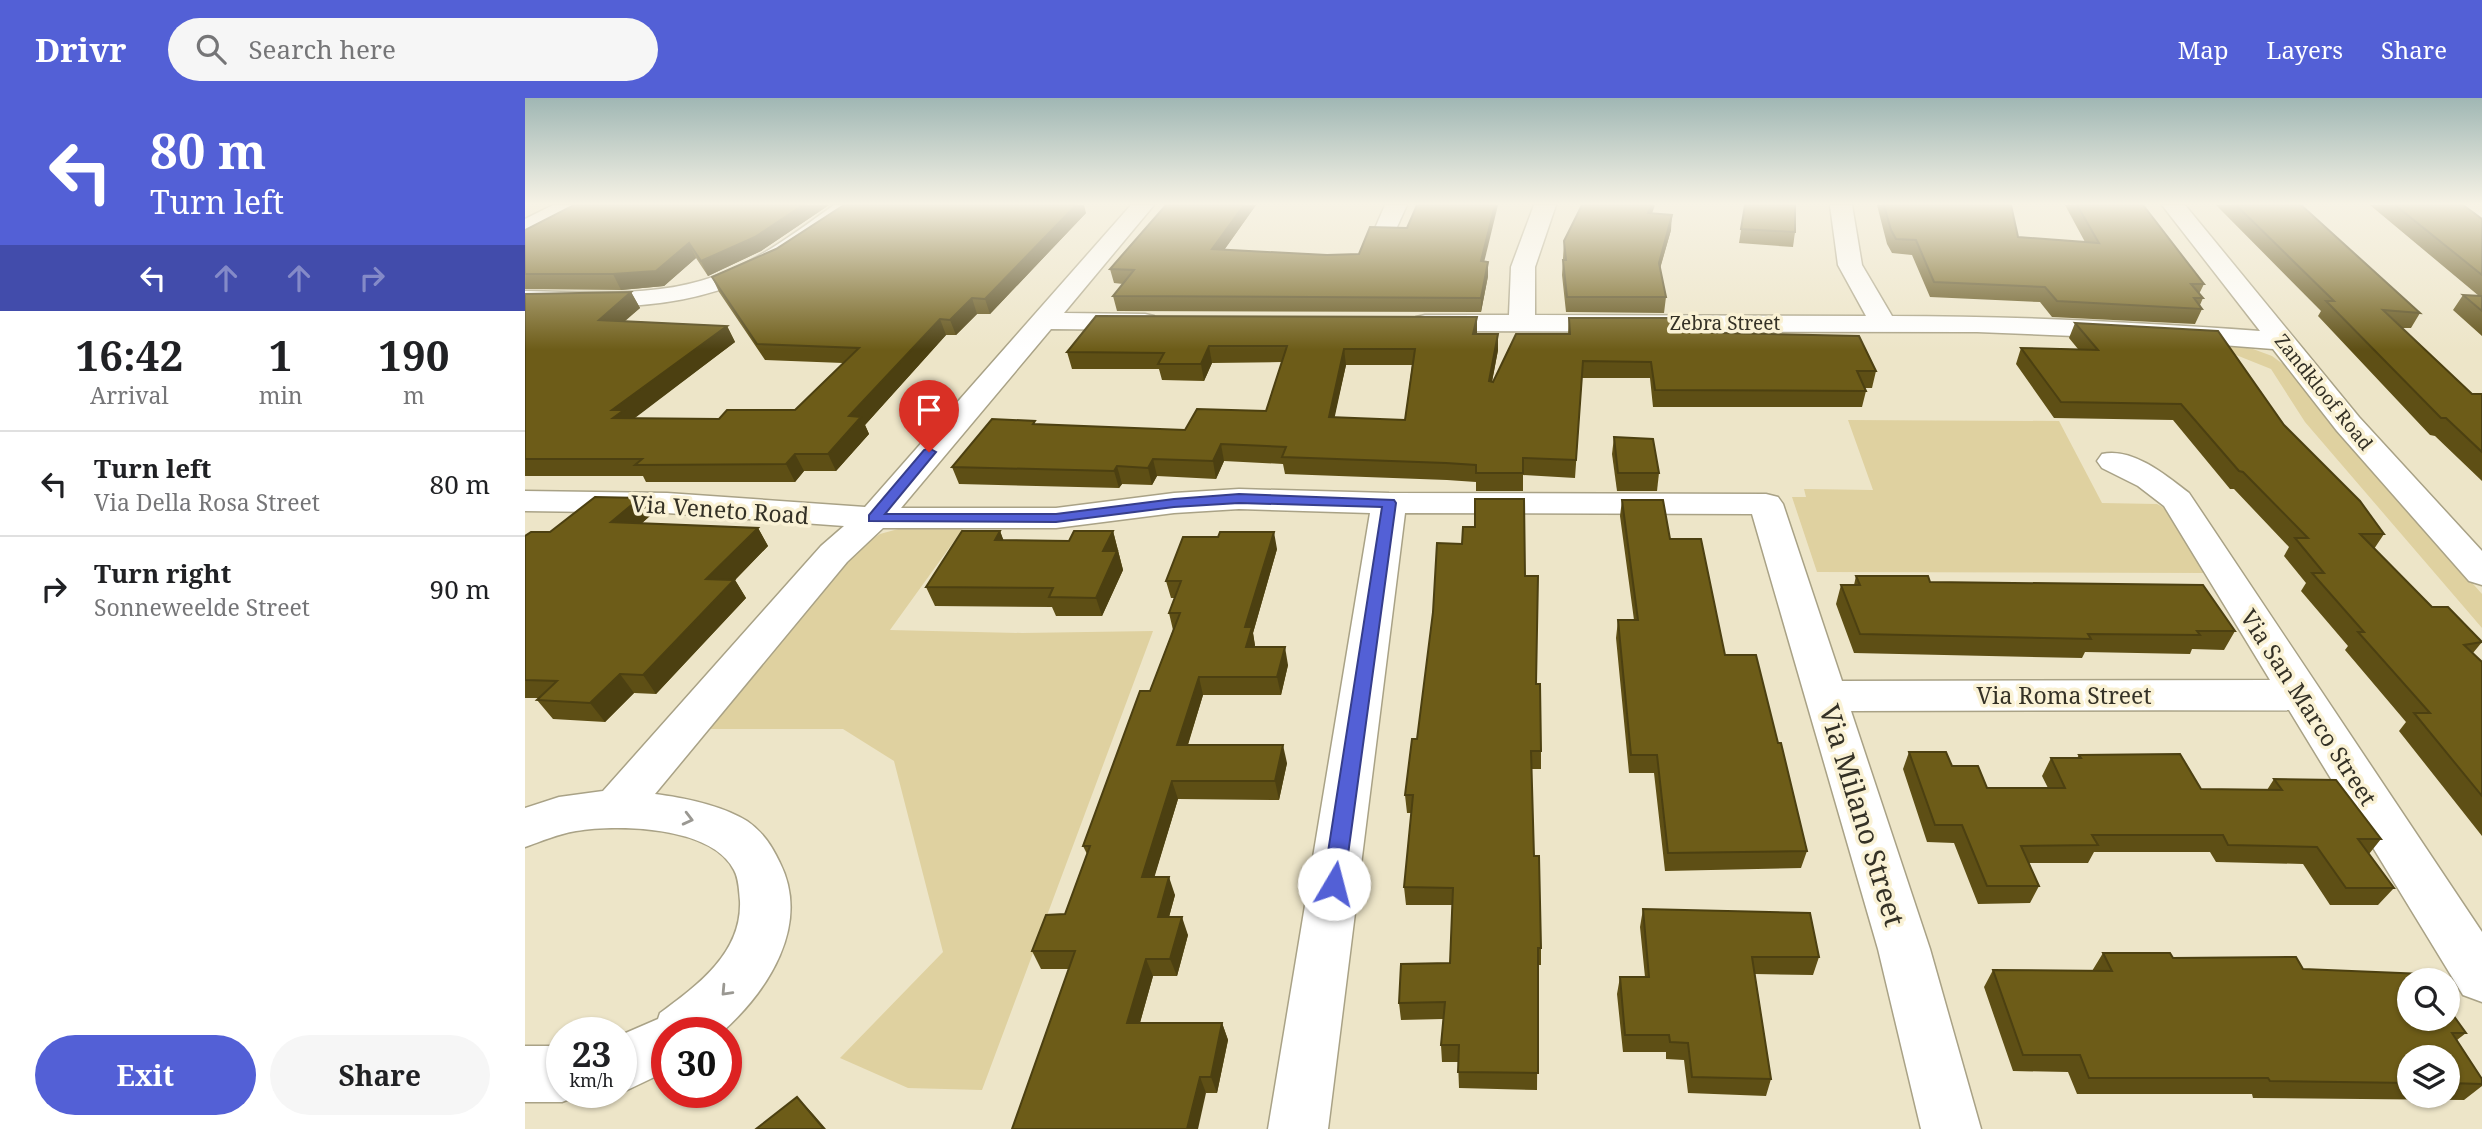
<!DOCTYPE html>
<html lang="en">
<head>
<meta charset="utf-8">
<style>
  :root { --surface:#fff; --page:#f6f6f6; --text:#202124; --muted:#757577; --line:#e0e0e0; --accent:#5360d6 }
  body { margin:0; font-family:"Noto Serif",serif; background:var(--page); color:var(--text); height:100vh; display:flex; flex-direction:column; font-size:26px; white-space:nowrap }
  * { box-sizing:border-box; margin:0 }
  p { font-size:23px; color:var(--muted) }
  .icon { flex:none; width:38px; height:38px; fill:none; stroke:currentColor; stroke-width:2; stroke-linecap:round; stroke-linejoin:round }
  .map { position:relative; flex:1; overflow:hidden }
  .panel { display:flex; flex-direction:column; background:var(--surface); width:525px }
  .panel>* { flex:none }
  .banner { background:#5360d6; color:#fff; overflow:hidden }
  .controls { position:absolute; left:1872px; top:870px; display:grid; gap:14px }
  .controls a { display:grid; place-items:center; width:63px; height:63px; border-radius:50%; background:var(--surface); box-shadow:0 2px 5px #0004; font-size:35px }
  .speed { position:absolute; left:21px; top:919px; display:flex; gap:14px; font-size:35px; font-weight:700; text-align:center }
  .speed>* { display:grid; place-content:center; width:91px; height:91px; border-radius:50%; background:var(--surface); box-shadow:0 2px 5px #0004; line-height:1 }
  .speed small { font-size:18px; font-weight:400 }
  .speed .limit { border:10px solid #d22; background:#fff; color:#111 }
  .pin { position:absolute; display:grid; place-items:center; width:60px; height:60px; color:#fff; margin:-72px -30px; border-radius:50% 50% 50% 0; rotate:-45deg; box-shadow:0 0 7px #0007 }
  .pin .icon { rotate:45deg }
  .me { position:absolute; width:77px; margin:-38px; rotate:8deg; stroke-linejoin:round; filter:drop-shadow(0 0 5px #0008) }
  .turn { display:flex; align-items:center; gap:24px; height:147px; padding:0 35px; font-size:32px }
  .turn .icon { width:91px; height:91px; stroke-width:2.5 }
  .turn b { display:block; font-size:49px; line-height:60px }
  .lanes { display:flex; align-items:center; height:66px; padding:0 35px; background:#0003; justify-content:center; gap:35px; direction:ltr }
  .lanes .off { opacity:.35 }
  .eta { display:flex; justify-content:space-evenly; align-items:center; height:119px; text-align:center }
  .eta b { font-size:42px; font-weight:700; line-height:49px }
  .action { display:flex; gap:14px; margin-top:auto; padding:14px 35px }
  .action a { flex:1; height:80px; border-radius:42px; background:var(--accent); color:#fff; font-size:28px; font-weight:700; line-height:80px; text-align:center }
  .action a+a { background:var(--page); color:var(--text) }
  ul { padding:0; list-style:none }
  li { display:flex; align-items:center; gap:21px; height:105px; padding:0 35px; border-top:2px solid var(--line) }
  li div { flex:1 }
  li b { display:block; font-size:26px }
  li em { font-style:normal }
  header { display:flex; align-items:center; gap:42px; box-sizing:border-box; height:98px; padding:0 35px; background:var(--accent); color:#fff }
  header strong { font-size:33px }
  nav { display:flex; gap:38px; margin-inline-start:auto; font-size:24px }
  .search { width:490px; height:63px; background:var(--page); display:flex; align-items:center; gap:18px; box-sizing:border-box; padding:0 24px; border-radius:38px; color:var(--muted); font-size:26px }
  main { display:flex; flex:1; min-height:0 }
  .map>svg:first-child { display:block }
  .green { fill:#dfd1a0 }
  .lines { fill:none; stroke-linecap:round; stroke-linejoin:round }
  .street-casing { stroke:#a9a286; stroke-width:3 }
  .street { fill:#fff; fill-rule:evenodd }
  .wall { fill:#5e4f15; fill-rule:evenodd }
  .shaded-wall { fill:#4c4011 }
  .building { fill:#6d5c18; stroke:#4c4011; stroke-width:2; fill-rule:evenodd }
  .oneway { stroke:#9a9892 }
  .route { fill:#5360d6; stroke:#363e8b; stroke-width:2 }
  .labels { text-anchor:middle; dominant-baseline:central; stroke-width:7; stroke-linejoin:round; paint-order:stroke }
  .far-street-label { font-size:19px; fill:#343126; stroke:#faf2d5 }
  .street-label { font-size:23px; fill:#343126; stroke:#faf2d5 }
  .near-street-label { font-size:28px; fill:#343126; stroke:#faf2d5 }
</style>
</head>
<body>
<header>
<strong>Drivr</strong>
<div class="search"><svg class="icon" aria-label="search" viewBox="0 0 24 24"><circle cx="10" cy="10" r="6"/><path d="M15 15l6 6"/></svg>Search here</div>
<nav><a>Map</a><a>Layers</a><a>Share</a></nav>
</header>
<main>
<section class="panel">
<div class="banner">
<div class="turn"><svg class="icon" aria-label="left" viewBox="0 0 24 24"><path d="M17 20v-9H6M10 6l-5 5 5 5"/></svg><div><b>80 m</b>Turn left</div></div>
<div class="lanes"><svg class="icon" aria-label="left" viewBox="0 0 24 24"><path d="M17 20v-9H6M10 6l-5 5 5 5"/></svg><svg class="icon off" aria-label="ahead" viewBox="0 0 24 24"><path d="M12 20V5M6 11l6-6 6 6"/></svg><svg class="icon off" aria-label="ahead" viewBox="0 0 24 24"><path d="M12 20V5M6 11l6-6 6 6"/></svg><svg class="icon off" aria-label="right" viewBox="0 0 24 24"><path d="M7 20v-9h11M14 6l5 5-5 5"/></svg></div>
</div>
<div class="eta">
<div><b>16:42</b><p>Arrival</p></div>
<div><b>1</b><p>min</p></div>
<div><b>190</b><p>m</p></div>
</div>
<ul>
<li><svg class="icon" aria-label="left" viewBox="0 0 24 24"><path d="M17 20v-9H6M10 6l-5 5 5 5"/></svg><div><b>Turn left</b><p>Via Della Rosa Street</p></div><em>80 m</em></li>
<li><svg class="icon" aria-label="right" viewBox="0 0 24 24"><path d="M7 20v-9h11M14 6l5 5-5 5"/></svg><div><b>Turn right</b><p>Sonneweelde Street</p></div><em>90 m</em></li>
</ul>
<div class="action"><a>Exit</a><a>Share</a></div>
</section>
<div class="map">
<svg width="1957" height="1031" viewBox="0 0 1957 1031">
  <rect width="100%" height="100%" fill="#ede5c8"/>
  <!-- green -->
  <g class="green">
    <path d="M1698 246 1728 251 1747 258 1762 269 1807 327 1957 496V530L1780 324 1746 271 1706 255Z"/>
    <path d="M1323 322 1534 323 1577 405 1632 406 1649 415 1683 469 1680 475 1292 474 1267 399H1281L1279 391 1348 392Z"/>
    <path d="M384 428H440L365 532 497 535 628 533 457 992 383 990 315 960 418 854 369 663 318 631H176L330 452 355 436Z"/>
  </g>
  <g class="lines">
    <defs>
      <g id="street">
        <path d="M28 107H56L53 112 0 137V121Z"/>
        <path d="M309 107H335C325 121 306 131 292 140 193 213 117 210 0 209V193C62 194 131 200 191 178 235 162 271 134 309 107Z"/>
        <path d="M606 107H629L539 215 620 216 629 218 633 224 629 230 620 232 526 231 376 410H531L649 395 714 391 864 395 1241 396 1253 399 1258 406 1317 583 1745 582 1639 408 1613 388 1577 370 1572 363 1577 356C1607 349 1641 377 1664 395L1957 834V904L1938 897 1764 612 1326 613 1405 851 1456 1031H1396L1353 851 1227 416 880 415 803 1031H743L845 415 714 411 649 415 531 430H358L322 464 130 696C160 700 196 707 222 723 238 734 247 748 255 765 286 827 243 893 197 934H142V973L96 995 94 994H96V937L133 921 135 915C173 887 217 855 215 803 214 793 214 781 209 772 187 728 92 726 51 733 33 736 17 743 0 749V710L34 699 78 693 296 448 319 428 142 415 0 413V393L142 395 340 409Z"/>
        <path d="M860 107H882L867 140H851L848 135Z"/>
        <path d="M1009 107H1031L1010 169V217L1341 218 1313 167 1305 107H1327L1337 167 1367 218C1490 218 1612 224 1735 233L1637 107H1660L1834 319 1957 453V487L1944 483 1812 333 1748 251 1621 241 1452 234 900 233 891 231 887 225 891 219 900 217H984L986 169Z"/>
        <path d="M0 948H37V994H58L57 996 37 1004H0Z"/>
      </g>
    </defs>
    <!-- street casing -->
    <use href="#street" class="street-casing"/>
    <!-- street -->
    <use href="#street" class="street"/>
  </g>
  <!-- wall -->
  <g class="wall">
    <path d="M49 107H304L236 153 183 178 171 160 139 188 96 192 0 191V132Z"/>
    <path d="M641 107H731L699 152 963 164V178L956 214 592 213 588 198 598 186 589 185 585 171Z"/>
    <path d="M1220 107 1270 134 1268 149 1214 145Z"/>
    <path d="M1352 107H1486L1493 139 1560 144 1540 107H1618L1679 186 1674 196 1678 200 1675 207 1677 211 1670 226 1527 219 1515 204 1405 199 1387 157 1367 155 1362 146Z"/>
    <path d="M1691 107H1776L1895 215 1886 230H1877L1947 296H1957V383L1910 338 1905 337 1793 218 1796 213Z"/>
    <path d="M1845 107H1938L1957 121V238L1928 212 1938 197 1954 198Z"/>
    <path d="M561 115 465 216H452L431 237H421L340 327 344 336 311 373H279L270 384H121L118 378H0V196L106 194 115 210 99 223 202 228 210 244 109 320 194 321 270 312 318 265 240 262 194 194 187 179Z"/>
    <path d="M1127 116 1146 132 1135 171 1141 199 1139 215 1041 214 1037 177 1039 143Z"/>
    <path d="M1044 220 1148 234 1351 273 1347 290H1340L1341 293 1337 309H1128L1125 280H1057L1050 380 998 377V393H951V384L922 382 760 376 758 366 699 363 691 381 632 378 627 387 597 386 594 390 434 386 427 369 511 326 660 332 741 313 757 264 687 265 679 283 637 282 634 271H547L542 254 952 236H973V252L967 284H968L1043 236ZM821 267H887L880 322 809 319Z"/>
    <path d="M1550 225 1759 327 1859 436 1849 451 1907 509 1957 544 1948 555 1957 564V738L1874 633 1881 624 1820 552 1823 548 1776 493 1781 485 1759 458 1764 449 1709 391H1705L1648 322 1529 320 1491 266 1496 250 1553 251 1544 240Z"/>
    <path d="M1089 339 1134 375 1132 393H1092L1087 356Z"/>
    <path d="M115 400 126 417 117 425 233 430 243 448 210 482 221 500 131 596 109 595 80 624 28 621 12 602 14 600H0V438L25 434Z"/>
    <path d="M1097 402 1145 441 1200 557 1282 753 1276 770 1140 773 1129 675H1104L1091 540 1093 522H1109L1095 418Z"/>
    <path d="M950 429 1000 478 1011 586 1016 653V671H1006L1009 758 1016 850V867H1013L1012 992 934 990 933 964H917L916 947 918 921 876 922 874 905 925 865 927 807H881L879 789 886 715H882L880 697 892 641 937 446Z"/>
    <path d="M475 433 478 442 544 443 588 433 598 472 577 518H531L527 509 410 508 401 489Z"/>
    <path d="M752 451 728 535 730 549 763 567 756 597H678L663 647 762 665 754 702 653 701 629 779 650 797 644 819 663 837 652 878H628L615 925H697L703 942 692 995H681L543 871H516L507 853 540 816 562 756 558 748 625 593 648 532 644 515 650 500H646L641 483Z"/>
    <path d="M1331 478 1405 484 1710 533 1699 552 1667 551 1665 556 1560 554 1557 560 1329 555 1311 506 1316 487H1329Z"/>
    <path d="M1384 654 1427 668 1462 690H1523L1517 678 1526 660H1552L1554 657 1676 691 1742 692 1749 681 1856 741 1844 756 1869 790 1853 807H1805L1778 766 1691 764 1685 754H1569L1563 765H1504L1514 788 1505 805 1453 806 1429 745 1402 744 1378 671Z"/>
    <path d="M1118 811 1294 859 1288 877 1230 876 1246 981 1241 998 1163 995 1159 962 1141 961V954H1098L1092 896 1095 879H1120L1115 829Z"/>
    <path d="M1578 855 1778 871 1941 935 1932 942 1957 981V988L1939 1002 1728 1000 1727 996H1552L1543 974 1488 973 1459 889 1468 872 1567 873ZM1885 959H1923V998H1885Z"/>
  </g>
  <!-- shaded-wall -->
  <g class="shaded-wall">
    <path d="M278 107H304L236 153 183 178 176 163Z"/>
    <path d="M547 107H559L561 115 465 216 460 201Z"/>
    <path d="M719 107H731L690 165 687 151Z"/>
    <path d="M970 107H973L956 177V163Z"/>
    <path d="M1127 107H1130L1122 130 1123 115Z"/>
    <path d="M1147 117 1146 132 1132 180 1134 165Z"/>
    <path d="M164 145 171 160 139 188 96 192 88 176Z"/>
    <path d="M963 164V178L956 214V200Z"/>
    <path d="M106 194 115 210 83 238 74 222Z"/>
    <path d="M447 200 452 216 431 237 425 222Z"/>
    <path d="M952 219V235L949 252 948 236Z"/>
    <path d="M415 221 421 237 340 327 344 336 311 373 303 356 324 318Z"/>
    <path d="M202 228 210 244 106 323 88 320 87 312Z"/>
    <path d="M973 236V252L964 299V283Z"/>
    <path d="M684 248 687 265 679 283 676 266Z"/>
    <path d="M819 251 821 267 806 336 804 319Z"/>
    <path d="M696 346 699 363 691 381 688 363Z"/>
    <path d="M270 356 279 373 270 384 261 366Z"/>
    <path d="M628 361 632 378 627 387 623 370Z"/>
    <path d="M592 368 597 386 594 390 589 373Z"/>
    <path d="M115 400 126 417 98 442 86 424Z"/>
    <path d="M233 430 243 448 210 482 221 500 131 596 118 577 181 481Z"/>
    <path d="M475 433 482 451 470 442Z"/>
    <path d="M588 433 598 472 577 518 571 500 578 453Z"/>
    <path d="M749 434 752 451 728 535 730 547 725 567 721 549 720 529Z"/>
    <path d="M760 549 763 567 756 597 752 579Z"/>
    <path d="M95 576 109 595 80 624 65 605Z"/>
    <path d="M674 579 678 597 657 665 652 647Z"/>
    <path d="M758 647 762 665 754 702 750 683Z"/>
    <path d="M647 683 653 701 624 797 617 779Z"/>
    <path d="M644 779 650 797 639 837 633 819Z"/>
    <path d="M657 819 663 837 652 878 645 861Z"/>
    <path d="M621 861 628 878 610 942 602 925Z"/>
    <path d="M697 925 703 942 692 995 686 979Z"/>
    <path d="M675 979 681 995 673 1031H662Z"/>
    <path d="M272 999 288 1016 301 1031H299Z"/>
  </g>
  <!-- building -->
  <g class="building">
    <path d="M49 107H278L230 139 176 163 164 145 131 173 88 176H0V132Z"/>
    <path d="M319 107H551L460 201 447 200 425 222 415 221 324 318 336 319 303 356H270L261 366 110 367 117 361H0V196L106 194 74 222 202 228 87 312H99L88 320 194 321 202 312H270L334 250 232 246 187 179 251 151Z"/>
    <path d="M641 107H719L687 151 802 157 834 156 845 129 882 130 892 107H970L956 163 963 164 956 200 588 198 609 172 585 171Z"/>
    <path d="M1057 107H1127L1123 115 1147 117 1134 165 1141 199H1042L1038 162H1041L1039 143Z"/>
    <path d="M1220 107H1270V134L1216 131Z"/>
    <path d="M1359 107H1486L1493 139 1574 145 1552 107H1618L1679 186H1666L1678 200H1669L1677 211 1532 203 1520 189 1409 184 1391 142 1371 141 1366 132Z"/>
    <path d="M1711 107H1776L1895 215 1858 212 1947 296H1957V354L1921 320H1916L1801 203H1809Z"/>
    <path d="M1870 107H1938L1957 121V177Z"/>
    <path d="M1938 197 1957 198V213Z"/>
    <path d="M571 218 952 219 948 236H973L964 283 968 284 991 236H1045L1044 220H1145L1148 234 1334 238 1351 273H1332L1341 293 1130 292 1126 264 1058 263 1051 362 998 360V375H951V367L921 365 757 359 761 349 696 346 688 363 628 361 623 370 592 368 589 373 427 369 467 321 510 323 508 326 660 332 672 311 741 313 762 248H684L676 266H633L639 255 542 254ZM819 251H890L880 322 804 319Z"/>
    <path d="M1550 225 1693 233 1759 327 1835 403 1859 436H1835L1907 509H1923L1957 544 1939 547 1957 564V698L1889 615H1905L1833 534H1839L1787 475H1799L1770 440H1783L1718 374 1714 373 1656 306 1536 304 1496 250 1573 252Z"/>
    <path d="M1089 339 1128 341 1134 375H1093Z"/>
    <path d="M70 399 115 400 86 424 233 430 181 481 209 482 118 577 95 576 65 605 12 602 32 583 0 582V438L6 434H25Z"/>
    <path d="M950 401H999L1000 478H1013L1011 586H1015L1016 653H1006L1009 758H1014L1016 850H1013V975L933 974 934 947H916L920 904 874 905 876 866 925 865 928 790 879 789 888 697H880L887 641H892L908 514 912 445 937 446 938 429H950Z"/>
    <path d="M1097 402H1138L1145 441H1176L1200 557H1231L1253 645H1256L1282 753 1143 755 1132 657H1106L1093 522H1113Z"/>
    <path d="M437 433H475L470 442 544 443 549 433H588L578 453H592L571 500 524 499 528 490 401 489Z"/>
    <path d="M695 434H749L720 529H727L721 549H760L752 579H674L652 647H758L750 683H647L617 779H644L633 819H657L645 861H621L602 925H697L686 979H675L662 1031H487L550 853H507L521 817 540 816 565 748H558L615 593H625L655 515H644L656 483H641L658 439H693Z"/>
    <path d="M1331 478H1403L1405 484 1678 487 1710 533H1672L1675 537 1563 536 1566 541 1335 536 1316 487H1335Z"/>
    <path d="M1384 654H1421L1427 668H1453L1462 690H1540L1526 660H1556L1554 657 1655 656 1676 691 1757 692 1749 681 1811 682 1856 741H1833L1869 790H1821L1792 749 1703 747 1698 737H1567L1573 747 1496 748 1514 788H1462L1437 727H1410Z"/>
    <path d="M1118 811 1285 815 1294 859H1227L1246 981 1167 979 1163 945 1145 944 1144 937H1100L1095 879H1124Z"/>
    <path d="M1578 855H1645L1648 860 1771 859 1778 871 1899 876 1903 882H1885V920H1923V910L1941 935H1927L1957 981V986L1923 985V959H1885V985L1745 983 1743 980H1564L1555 957H1498L1468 872 1587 873Z"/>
    <path d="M272 999 299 1031H231Z"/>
  </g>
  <!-- one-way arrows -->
  <defs><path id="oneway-chevron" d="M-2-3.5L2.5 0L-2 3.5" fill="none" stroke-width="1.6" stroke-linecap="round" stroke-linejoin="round" transform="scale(1.75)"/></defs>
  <g class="oneway">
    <use href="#oneway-chevron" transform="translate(163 721) rotate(14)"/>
    <use href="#oneway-chevron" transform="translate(201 893) rotate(133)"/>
  </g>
  <!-- sky -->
  <linearGradient id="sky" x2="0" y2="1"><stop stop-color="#a0b7b4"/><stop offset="0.42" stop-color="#f7f3e6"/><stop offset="1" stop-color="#f7f3e6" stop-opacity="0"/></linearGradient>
  <rect width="1957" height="252" fill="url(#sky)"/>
  <!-- route -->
  <path class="route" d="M404 350 411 354 360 416H531L649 401 714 396 869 402 871 405 819 786 816 792 809 795 801 792 798 786 857 409 714 405 649 409 531 424 344 423V417L399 352Z"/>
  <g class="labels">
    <!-- far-street labels -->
    <g class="far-street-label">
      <text x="1200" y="225">Zebra Street</text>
      <text transform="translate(1799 294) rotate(51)">Zandkloof Road</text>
    </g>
    <!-- street labels -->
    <g class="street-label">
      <text transform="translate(195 411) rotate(4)">Via Veneto Road</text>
      <text x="1539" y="597">Via Roma Street</text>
      <text transform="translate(1784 609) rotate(57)">Via San Marco Street</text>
    </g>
    <!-- near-street labels -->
    <g class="near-street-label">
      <text transform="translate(1338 717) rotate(73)">Via Milano Street</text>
    </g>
  </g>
</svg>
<div class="controls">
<a><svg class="icon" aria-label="search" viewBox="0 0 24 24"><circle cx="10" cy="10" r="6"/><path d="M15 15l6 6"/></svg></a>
<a><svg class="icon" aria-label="layers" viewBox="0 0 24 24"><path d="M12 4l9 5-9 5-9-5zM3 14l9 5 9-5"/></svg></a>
</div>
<div class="speed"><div>23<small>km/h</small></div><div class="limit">30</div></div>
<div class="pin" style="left:404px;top:354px;background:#d93025"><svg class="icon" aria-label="arrive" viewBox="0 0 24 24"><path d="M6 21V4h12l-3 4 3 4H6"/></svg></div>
<svg class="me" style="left:809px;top:786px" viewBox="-20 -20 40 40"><circle r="19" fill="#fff"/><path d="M0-13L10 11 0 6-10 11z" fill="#5360d6"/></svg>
</div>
</main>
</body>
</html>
